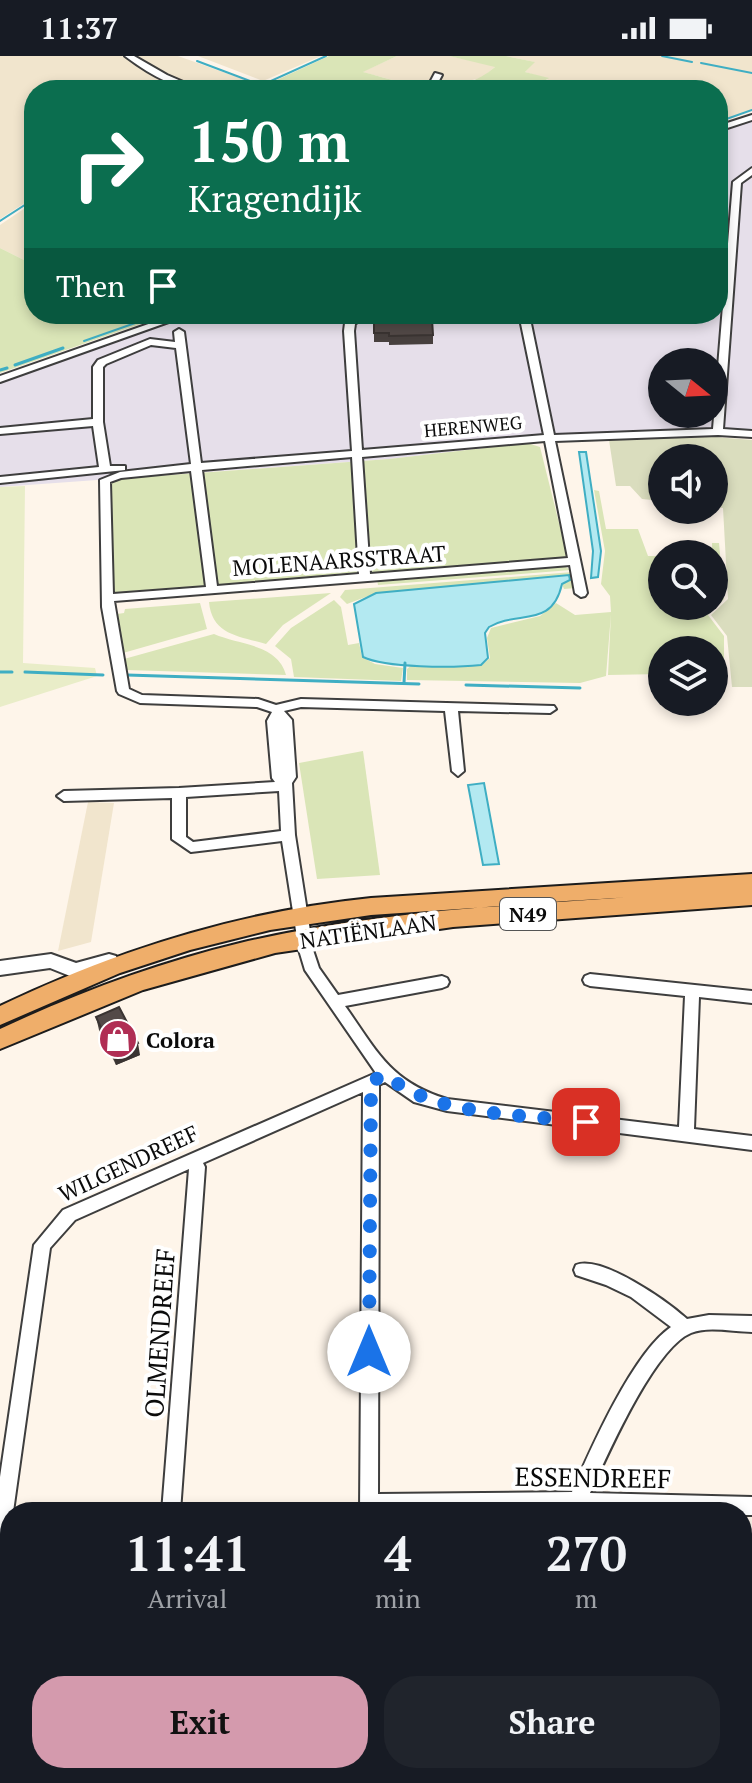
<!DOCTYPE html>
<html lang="en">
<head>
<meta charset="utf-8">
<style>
  :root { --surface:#171b24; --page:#20242c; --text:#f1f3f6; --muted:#9ea1a6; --accent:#d49aad }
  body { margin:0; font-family:"PT Serif",serif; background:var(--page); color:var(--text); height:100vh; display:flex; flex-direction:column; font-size:30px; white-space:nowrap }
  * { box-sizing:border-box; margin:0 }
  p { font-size:26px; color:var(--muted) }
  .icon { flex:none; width:44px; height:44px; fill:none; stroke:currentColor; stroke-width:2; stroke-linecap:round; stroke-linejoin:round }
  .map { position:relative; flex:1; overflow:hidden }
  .panel { position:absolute; left:0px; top:1446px; width:752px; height:282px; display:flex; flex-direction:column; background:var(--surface); border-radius:32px 32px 0 0; box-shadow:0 4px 12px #0003 }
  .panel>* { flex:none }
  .banner { position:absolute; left:24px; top:24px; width:704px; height:244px; border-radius:32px; box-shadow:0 4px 12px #0003; background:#0b6e4f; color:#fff; overflow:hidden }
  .needle { width:52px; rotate:108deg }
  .buttons { position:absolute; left:648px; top:292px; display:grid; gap:16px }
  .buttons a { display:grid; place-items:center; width:80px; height:80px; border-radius:50%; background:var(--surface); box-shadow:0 4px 12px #0003; font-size:40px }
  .pin { position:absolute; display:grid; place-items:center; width:68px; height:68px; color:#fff; margin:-34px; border-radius:16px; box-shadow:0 4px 12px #0006 }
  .me { position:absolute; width:88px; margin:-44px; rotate:0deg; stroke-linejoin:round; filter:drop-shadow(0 0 6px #0008) }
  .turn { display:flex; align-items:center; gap:28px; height:168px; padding:0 32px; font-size:36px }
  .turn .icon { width:104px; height:104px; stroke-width:2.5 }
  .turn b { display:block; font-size:56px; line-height:68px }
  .then { display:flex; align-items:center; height:76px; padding:0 32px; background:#0003; gap:16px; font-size:30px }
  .eta { display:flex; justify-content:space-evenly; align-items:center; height:136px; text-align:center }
  .eta b { font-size:48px; font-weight:600; line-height:56px }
  .cta { display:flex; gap:16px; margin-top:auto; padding:16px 32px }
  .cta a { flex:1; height:92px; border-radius:32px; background:var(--accent); color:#111; font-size:32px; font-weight:600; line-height:92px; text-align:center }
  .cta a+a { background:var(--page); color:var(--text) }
  .status { display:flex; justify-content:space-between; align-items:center; height:56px; padding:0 40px; background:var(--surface); direction:ltr }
  .status svg { height:22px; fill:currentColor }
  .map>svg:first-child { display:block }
  .industrial { fill:#e6dfea; fill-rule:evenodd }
  .farmland { fill:#f1e5cd }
  .green { fill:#dae5b7 }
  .cemetery { fill:#daddbe }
  .pitch { fill:#e9edc8 }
  .water { fill:#b3e9f1; stroke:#3faec3; stroke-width:2 }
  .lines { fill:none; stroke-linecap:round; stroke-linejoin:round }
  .stream-far1 { stroke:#3faec3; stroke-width:2 }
  .stream { stroke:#3faec3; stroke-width:3 }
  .minor-casing { stroke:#3e3e3e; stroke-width:4 }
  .tertiary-casing { stroke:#3e3e3e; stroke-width:4 }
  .primary-casing { stroke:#1c1c1c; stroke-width:4 }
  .minor { fill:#fff; fill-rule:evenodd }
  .tertiary { fill:#fff; fill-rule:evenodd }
  .primary { fill:#efae6a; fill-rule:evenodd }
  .wall { fill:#47403e }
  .shaded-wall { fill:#3a3432 }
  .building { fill:#534a48; stroke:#3a3432; stroke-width:2 }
  .route { stroke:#1a73e8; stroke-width:14; stroke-dasharray:0 25.2 }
  .labels { text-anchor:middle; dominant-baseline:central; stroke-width:8; stroke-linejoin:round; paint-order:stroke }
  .far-street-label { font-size:18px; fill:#0b0b0b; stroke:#fff }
  .shield { fill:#fff; stroke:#545454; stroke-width:2 }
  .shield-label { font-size:20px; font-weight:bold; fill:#0b0b0b }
  .street-label { font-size:22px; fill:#0b0b0b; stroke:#fff }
  .poi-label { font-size:22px; font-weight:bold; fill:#0b0b0b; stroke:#fff; text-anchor:start }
  .near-street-label { font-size:26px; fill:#0b0b0b; stroke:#fff }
</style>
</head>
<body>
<div class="status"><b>11:37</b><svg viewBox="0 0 49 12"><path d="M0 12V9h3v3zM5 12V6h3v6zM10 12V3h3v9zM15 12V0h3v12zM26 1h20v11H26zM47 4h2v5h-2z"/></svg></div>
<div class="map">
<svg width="752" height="1727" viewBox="0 0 752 1727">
  <rect width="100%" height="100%" fill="#fef5ea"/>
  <!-- industrial -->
  <path class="industrial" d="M752 63V375L706 372 529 380 527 387 389 403 0 431V325L192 258H718V75ZM662 306H714V358H662Z"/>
  <!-- farmland -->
  <g class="farmland">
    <path d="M0 0H178L257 28 247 34H34V141L0 163Z"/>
    <path d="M198 0H321L263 25Z"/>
    <path d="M397 0H449L496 10 482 22 427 33 362 16Z"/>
    <path d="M506 0H752V54L718 66V34H530L548 23 525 16 534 6Z"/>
    <path d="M34 146V209L0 192V169Z"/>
    <path d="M88 746 114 747 91 886 58 895Z"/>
  </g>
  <!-- green -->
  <g class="green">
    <path d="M329 0H397L363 16C408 28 455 45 495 11L449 0H506L535 6 525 16 549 22 530 34H255Z"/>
    <path d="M0 192 34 209V258H136L146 266 0 317Z"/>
    <path d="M527 387 540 391 567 499 562 503 105 537 102 424 389 403Z"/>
    <path d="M594 434 599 435 606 473H638L648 500H662V550H714L712 487H719L724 543 708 559 724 580V631L714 629V594H662V618L608 619 611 558 606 620 580 627 407 624V613L413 608 482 609 490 602 487 582 491 572 540 560 556 547 575 559 611 556 610 540 601 528 605 495Z"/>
    <path d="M562 509 571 514 378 529 377 524Z"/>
    <path d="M573 516 576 532 564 533 562 528 570 524 569 519 376 537 347 548 340 541 345 534Z"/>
    <path d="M331 537 283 569 266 588C239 580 212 579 209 546Z"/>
    <path d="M334 544 341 551 348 589 359 587 362 601 375 608 403 612 401 625 294 621 291 603 275 590 291 572Z"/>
    <path d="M200 547 207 573 123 597 117 558 124 557 125 553Z"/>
    <path d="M214 578C239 589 278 588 286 619L126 614 124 603Z"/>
    <path d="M363 695 380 819 317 823 299 707Z"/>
  </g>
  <!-- cemetery -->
  <path class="cemetery" d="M703 380 752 384V631H732L727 580 711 559 728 543 723 452 714 451V402H662V445L642 443 630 430H616L609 384Z"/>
  <!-- pitch -->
  <path class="pitch" d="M25 430 23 607 95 612 97 620 0 651V431Z"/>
  <!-- water -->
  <g class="water">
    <path d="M579 396H586L601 495 598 521 591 522 593 495Z"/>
    <path d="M569 519 570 524 562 528C552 573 518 554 489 571L485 577 488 602 481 609C453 612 386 612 363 601L354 548 376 537Z"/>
    <path d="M484 727 499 808 483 809 468 729Z"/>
  </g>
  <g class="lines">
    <!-- stream-far1 -->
    <g class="stream-far1">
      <path d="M662 0 692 6"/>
      <path d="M197 5 250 25"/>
      <path d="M701 7 752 17"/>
      <path d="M251 34 326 0"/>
      <path d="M718 66 752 54"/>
      <path d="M0 165 34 143"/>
      <path d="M84 285 158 259"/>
    </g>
    <!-- stream -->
    <g class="stream">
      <path d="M15 309 63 292"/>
      <path d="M0 314 7 312"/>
      <path d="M0 616H12"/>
      <path d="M25 616 103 619"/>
      <path d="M127 619 419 628"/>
      <path d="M404 627 405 607"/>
      <path d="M466 629 580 632"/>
    </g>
    <defs>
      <g id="minor">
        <path d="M125 0H134L167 19 202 34C175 34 146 16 125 0Z"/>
        <path d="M435 17 442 19 434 34H426Z"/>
        <path d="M752 59V64L718 75V70Z"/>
        <path d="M752 112V119L741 127 723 373 752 375V381L718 379 555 385 587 537 585 540 581 541 575 537 570 509 114 545 129 633 142 639 258 643 276 649 301 643 554 650 556 653 550 657 458 655 464 715 458 720 452 715 445 655 301 651 284 655 292 664 296 721 292 727 295 779 313 894 319 912 338 939 442 920 447 922 449 926 447 930 442 932 345 950C377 995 390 1026 447 1043L679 1071 685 940 590 930 585 928 583 924 585 920 590 918 752 935V947L699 941 694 1073 752 1080V1094L447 1055 414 1046 385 1026 379 1029 378 1438 572 1436C591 1392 633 1297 671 1271L631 1241 606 1229 576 1219 574 1214 576 1209C602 1199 667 1245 687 1263L709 1259 752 1260V1276C733 1276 709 1270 691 1277 654 1292 607 1400 590 1437L752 1441V1459H742V1456L555 1454 360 1456 363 1036 203 1107 205 1111 180 1456H162L189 1113 75 1164 50 1192 13 1456H10V1480L7 1492 0 1494V1421L34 1189 63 1154 376 1017 305 914 299 894 282 785 191 796 172 783V742L64 745 57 740 64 735 179 732 275 726 272 722 267 665 272 656 257 651 140 647 119 638 117 635 102 551 100 424 120 416 191 408 176 292 151 289 106 308 103 311V366L110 410H125V414L0 427V421L99 411 93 370 0 378V372L93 363V311L98 304 150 283 175 286 174 276 179 273 184 276 201 407 352 395 344 275 345 267 355 258H366L355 268 354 275 362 394 544 379 519 258H529L554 379 713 373 733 126ZM545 385 568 502 370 518 362 401ZM352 401 359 518 217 530 202 414ZM191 415 206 531 113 538 110 426 121 422ZM279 735 281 775 193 786 186 781V741Z"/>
        <path d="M177 258H191L0 326V320Z"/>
        <path d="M742 1614 752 1615V1635L742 1634Z"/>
        <path d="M4 1630 10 1633V1668L7 1675 0 1678V1632Z"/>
        <path d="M218 1718H238L237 1727H217Z"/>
        <path d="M509 1718H531L527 1727H505Z"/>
      </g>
      <path id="tertiary" d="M51 898 76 907 109 898 116 900 118 905 116 910 75 922 50 912 0 919V905Z"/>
      <path id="primary" d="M752 818V849L453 871 275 897 143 934 0 993V973C77 937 157 907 240 887 367 857 500 849 631 841L371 859 270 874 190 894 120 917 0 969V950C117 894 242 855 371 842Z"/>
    </defs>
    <!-- minor casing -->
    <use href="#minor" class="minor-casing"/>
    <!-- tertiary casing -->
    <use href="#tertiary" class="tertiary-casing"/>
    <!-- primary casing -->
    <use href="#primary" class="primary-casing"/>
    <!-- minor -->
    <use href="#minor" class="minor"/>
    <!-- tertiary -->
    <use href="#tertiary" class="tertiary"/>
    <!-- primary -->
    <use href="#primary" class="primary"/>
  </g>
  <!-- wall -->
  <g class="wall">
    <path d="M374 264 433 279V288L389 289V286H374Z"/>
    <path d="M96 961 140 999 116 1009 99 974Z"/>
  </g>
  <!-- shaded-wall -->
  <path class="shaded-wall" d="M138 987 140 999 116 1009 113 997Z"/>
  <!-- building -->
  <g class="building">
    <path d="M432 263 433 279 389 280V277H374V264Z"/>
    <path d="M119 951 138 987 113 997 96 961Z"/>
  </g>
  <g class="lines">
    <!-- route -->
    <path class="route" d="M369 1296 371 1025 386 1019C435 1061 523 1058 586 1066"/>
  </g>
  <!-- icons -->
  <defs>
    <symbol id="shop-disc" viewBox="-11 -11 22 22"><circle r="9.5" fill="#b02e54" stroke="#fff"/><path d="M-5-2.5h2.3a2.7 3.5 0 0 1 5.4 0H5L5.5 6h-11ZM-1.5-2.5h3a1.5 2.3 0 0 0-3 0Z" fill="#fff"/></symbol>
  </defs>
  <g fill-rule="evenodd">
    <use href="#shop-disc" x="96" y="961" width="44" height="44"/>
  </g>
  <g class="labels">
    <!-- far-street labels -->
    <g class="far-street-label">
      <text transform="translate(473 370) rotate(-5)">HERENWEG</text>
    </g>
    <!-- shield labels -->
    <rect class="shield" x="500" y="842" width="56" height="32" rx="6"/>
    <g class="shield-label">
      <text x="528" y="858">N49</text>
    </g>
    <!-- street labels -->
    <g class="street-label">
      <text transform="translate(339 504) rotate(-4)">MOLENAARSSTRAAT</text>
      <text transform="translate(368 875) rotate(-8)">NATIËNLAAN</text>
      <text transform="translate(128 1107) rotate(-25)">WILGENDREEF</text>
    </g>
    <!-- poi labels -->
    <g class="poi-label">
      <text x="146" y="983">Colora</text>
    </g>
    <!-- near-street labels -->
    <g class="near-street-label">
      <text transform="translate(159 1277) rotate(-86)">OLMENDREEF</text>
      <text transform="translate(593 1421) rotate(1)">ESSENDREEF</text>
    </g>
  </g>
</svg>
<div class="buttons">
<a><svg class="needle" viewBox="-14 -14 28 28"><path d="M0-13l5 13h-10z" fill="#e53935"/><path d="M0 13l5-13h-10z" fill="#9ea1a6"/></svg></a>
<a><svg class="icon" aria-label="sound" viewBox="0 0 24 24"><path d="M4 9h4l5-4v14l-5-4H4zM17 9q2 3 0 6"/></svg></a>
<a><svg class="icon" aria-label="search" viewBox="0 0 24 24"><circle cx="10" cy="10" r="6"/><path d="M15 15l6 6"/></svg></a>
<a><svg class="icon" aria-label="layers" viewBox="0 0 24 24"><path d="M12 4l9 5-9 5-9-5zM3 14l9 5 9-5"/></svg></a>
</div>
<div class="pin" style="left:586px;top:1066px;background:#d93025"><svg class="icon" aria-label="arrive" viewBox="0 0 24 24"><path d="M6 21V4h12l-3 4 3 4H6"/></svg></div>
<svg class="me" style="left:369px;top:1296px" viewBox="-20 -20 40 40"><circle r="19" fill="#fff"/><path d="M0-13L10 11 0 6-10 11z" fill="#1a73e8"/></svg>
<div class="banner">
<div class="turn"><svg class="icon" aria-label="right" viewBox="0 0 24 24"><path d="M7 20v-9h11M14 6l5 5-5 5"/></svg><div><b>150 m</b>Kragendijk</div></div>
<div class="then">Then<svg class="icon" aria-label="arrive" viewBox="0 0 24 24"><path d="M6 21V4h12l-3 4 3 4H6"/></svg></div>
</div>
<section class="panel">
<div class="eta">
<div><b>11:41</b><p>Arrival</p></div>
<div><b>4</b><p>min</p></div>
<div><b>270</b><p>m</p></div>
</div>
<div class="cta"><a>Exit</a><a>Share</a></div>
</section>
</div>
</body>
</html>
